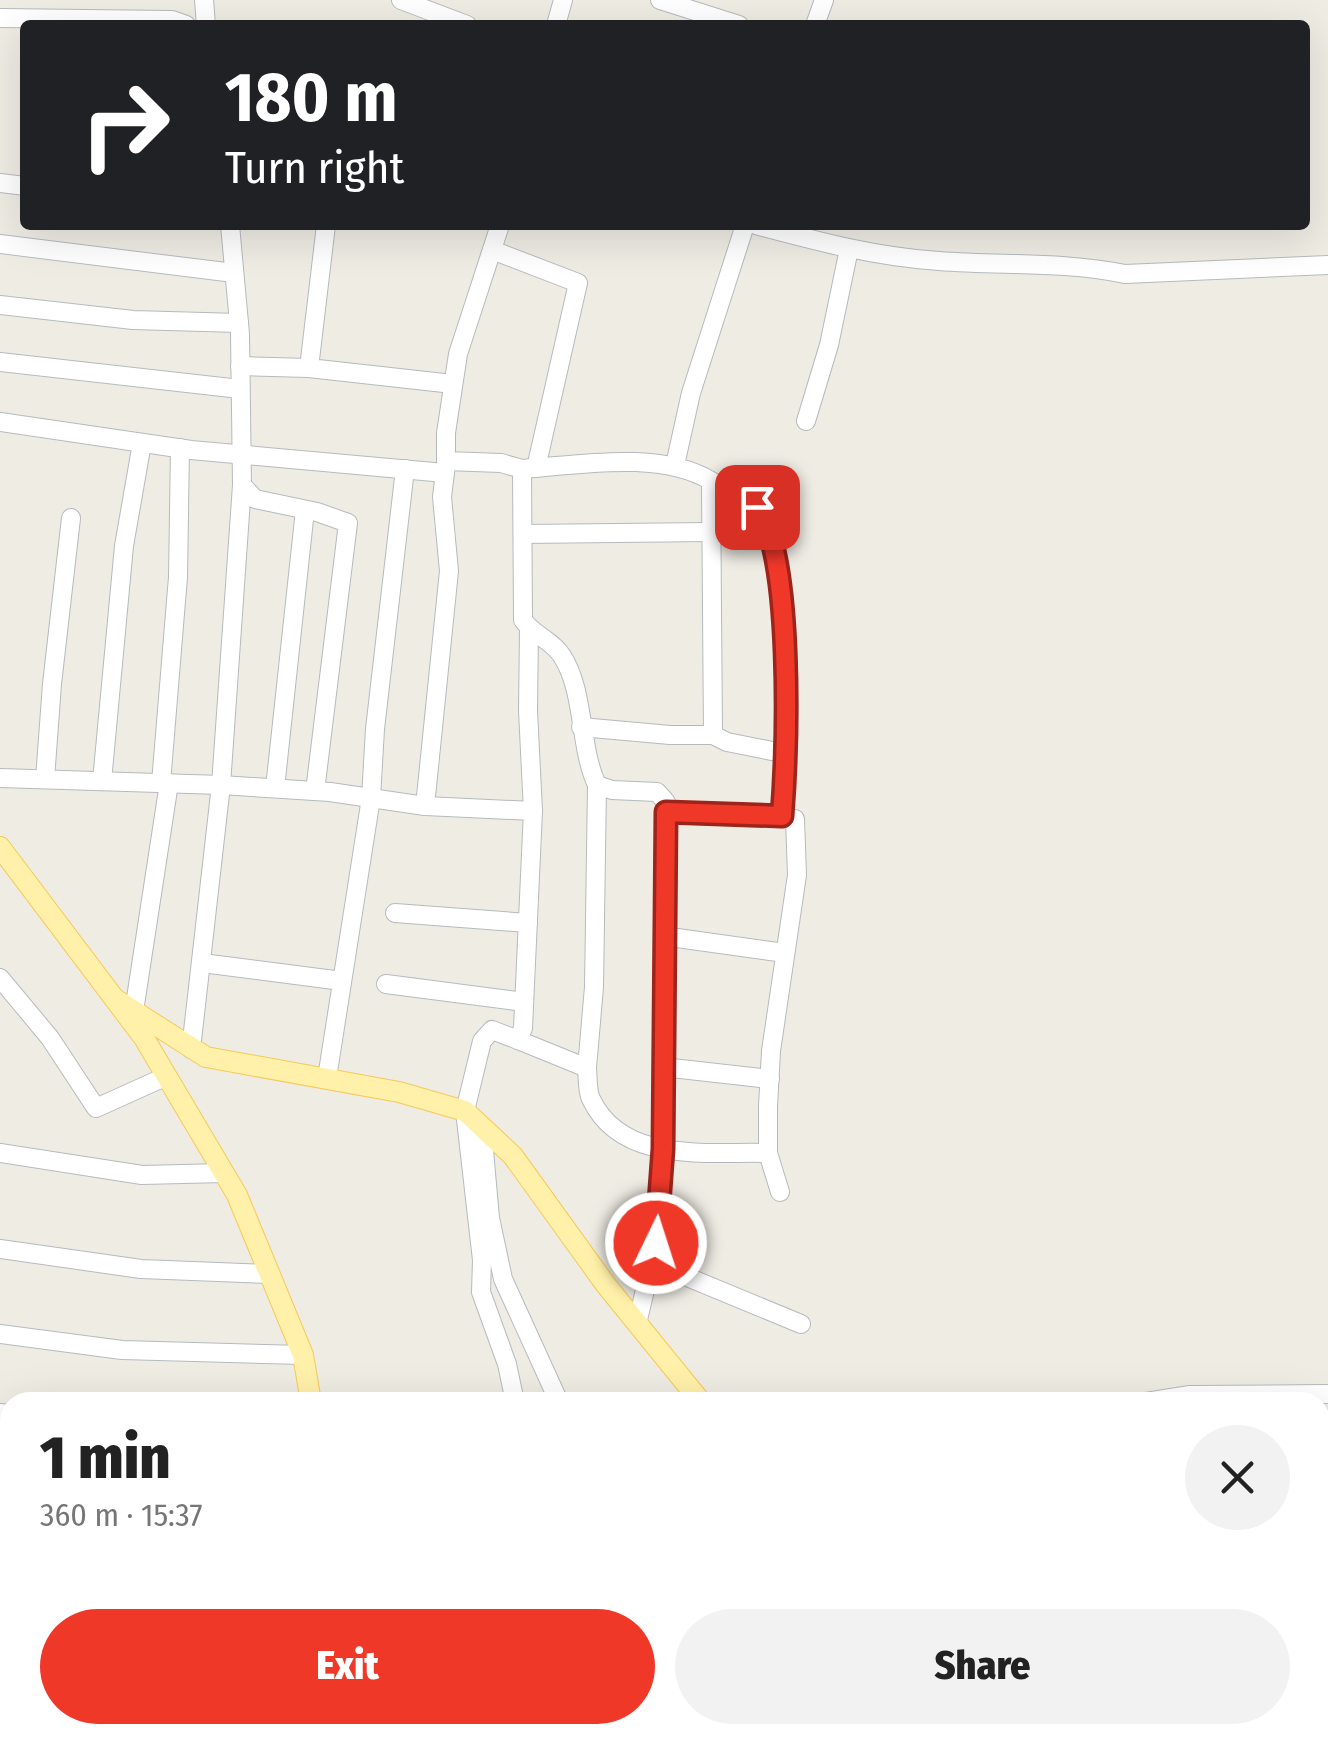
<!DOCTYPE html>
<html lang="en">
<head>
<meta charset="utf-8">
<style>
  :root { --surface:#fff; --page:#f2f2f2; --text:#222; --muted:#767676; --accent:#f03829 }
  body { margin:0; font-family:"Fira Sans Condensed",sans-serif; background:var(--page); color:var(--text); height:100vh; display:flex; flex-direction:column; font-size:38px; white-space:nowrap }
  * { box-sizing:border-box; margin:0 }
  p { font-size:32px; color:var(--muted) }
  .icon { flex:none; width:55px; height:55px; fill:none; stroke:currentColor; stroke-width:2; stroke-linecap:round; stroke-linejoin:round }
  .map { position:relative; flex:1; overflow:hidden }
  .panel { position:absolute; left:0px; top:1392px; width:1330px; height:352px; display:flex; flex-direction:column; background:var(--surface); border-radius:30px 30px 0 0; box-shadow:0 10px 40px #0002 }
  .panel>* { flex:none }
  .hud { position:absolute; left:20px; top:20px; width:1290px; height:210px; border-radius:10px; box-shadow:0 10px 40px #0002; background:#202124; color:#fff; overflow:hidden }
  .pin { position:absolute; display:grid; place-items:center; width:85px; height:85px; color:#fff; margin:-42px; border-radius:20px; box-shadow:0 5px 15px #0006 }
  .me { position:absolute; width:110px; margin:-55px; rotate:4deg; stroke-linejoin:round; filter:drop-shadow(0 0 8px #0008) }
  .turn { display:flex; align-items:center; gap:35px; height:210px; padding:0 40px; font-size:45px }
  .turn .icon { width:130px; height:130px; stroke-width:2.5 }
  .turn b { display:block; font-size:70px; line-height:85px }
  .round { display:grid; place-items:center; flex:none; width:105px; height:105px; border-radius:52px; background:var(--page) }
  .overview { display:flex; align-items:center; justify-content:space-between; height:170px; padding:0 40px }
  h1 { font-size:60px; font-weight:800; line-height:75px }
  .primary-button { display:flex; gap:20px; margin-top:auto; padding:20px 40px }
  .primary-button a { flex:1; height:115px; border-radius:60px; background:var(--accent); color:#fff; font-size:40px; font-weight:800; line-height:115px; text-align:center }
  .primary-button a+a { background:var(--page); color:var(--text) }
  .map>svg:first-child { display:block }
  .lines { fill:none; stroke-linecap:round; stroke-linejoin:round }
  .minor-casing { stroke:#b6babe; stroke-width:20 }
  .major-casing { stroke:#f7c955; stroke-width:22 }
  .minor { stroke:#fff; stroke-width:18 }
  .major { stroke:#fff1a9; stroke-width:20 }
  .route-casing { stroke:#9c241b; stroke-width:25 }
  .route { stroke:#f03829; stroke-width:18 }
</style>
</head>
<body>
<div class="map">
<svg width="1328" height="1744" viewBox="0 0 1328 1744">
  <rect width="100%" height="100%" fill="#efece4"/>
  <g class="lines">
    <defs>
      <g id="minor">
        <path d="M204 0 206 25"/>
        <path d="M401 0 467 25"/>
        <path d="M660 0 739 25"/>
        <path d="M0 18 172 20 186 25"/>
        <path d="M556 25 563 0"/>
        <path d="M815 25 824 0"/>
        <path d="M0 183 25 186"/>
        <path d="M230 225 240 334 242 485 255 499 317 512 348 523 315 791"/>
        <path d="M326 225 309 368 453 384"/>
        <path d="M500 225 458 354 446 433V461L501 463 522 469 523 620C533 635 552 640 562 656 585 691 579 747 597 785L612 790 657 792 666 802 663 1149 656 1243 637 1324"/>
        <path d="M756 225C816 241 876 257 939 261 1002 266 1062 261 1125 274L1328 265"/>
        <path d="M0 244 234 273"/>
        <path d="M492 250 578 283 536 468"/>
        <path d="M0 305 133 320 239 323"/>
        <path d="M0 362 240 389"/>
        <path d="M240 366 309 368"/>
        <path d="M806 421 829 345 849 249"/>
        <path d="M0 422 191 450 445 473"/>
        <path d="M675 465 691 393 745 225"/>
        <path d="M522 469C579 465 660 450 711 481L713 735 727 742 787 754"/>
        <path d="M711 481 757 507 768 522 783 613 787 754 782 816"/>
        <path d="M523 534 711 532"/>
        <path d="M529 629 528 711 533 811"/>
        <path d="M581 727 670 735H713"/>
        <path d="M0 778 221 785 330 792 425 806 533 811 523 1028 518 1040 492 1030 482 1041 465 1111 482 1260 481 1292 507 1364 515 1402"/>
        <path d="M45 779 52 684 71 518"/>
        <path d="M102 781 124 546 142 443"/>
        <path d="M161 783 178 577 180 448"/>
        <path d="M275 788 305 510"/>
        <path d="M425 806 449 571 442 497 446 464"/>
        <path d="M666 812 795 819 797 875 771 1051 768 1106V1153L780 1192"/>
        <path d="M395 913 528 923"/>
        <path d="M663 936 785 953"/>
        <path d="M202 963 342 981"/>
        <path d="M0 978 50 1038 96 1108 167 1076"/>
        <path d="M386 984 524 1002"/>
        <path d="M134 1011 169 783"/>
        <path d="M518 1040 587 1068 594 987 597 785"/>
        <path d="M191 1049 221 785 242 485"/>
        <path d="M663 1067 770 1079"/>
        <path d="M587 1068C588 1078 587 1091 591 1099 622 1165 709 1151 768 1153"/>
        <path d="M327 1078 371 798 375 729 405 469"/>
        <path d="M482 1128 490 1218 503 1279 559 1402"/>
        <path d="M0 1153 142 1175 224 1173"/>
        <path d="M0 1249 141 1269 269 1274"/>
        <path d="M651 1262 801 1324"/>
        <path d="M0 1334 122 1350 303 1355"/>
        <path d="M1146 1402 1190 1395 1328 1394"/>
        <path d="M0 1413 10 1414"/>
        <path d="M0 1643 10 1645"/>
        <path d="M687 1735 692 1744"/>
        <path d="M721 1735 727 1744"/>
        <path d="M835 1735 857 1744"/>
        <path d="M1224 1735 1226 1744"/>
        <path d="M77 1744 80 1735"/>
        <path d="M601 1744 602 1735"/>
        <path d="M747 1744 750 1735"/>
        <path d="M872 1744 874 1735"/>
        <path d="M1284 1744 1286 1735"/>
      </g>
      <g id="major">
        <path d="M0 847 144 1038 237 1195 303 1355 311 1402"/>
        <path d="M115 999 206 1057 399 1092 465 1111 513 1156 606 1285 701 1402"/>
        <path d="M350 1735 351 1744"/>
        <path d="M1040 1735 1049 1744"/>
      </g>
    </defs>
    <!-- minor casing -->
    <use href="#minor" class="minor-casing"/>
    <!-- major casing -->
    <use href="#major" class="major-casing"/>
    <!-- minor -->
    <use href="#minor" class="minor"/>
    <!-- major -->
    <use href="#major" class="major"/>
  </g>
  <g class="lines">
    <defs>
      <path id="route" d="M656 1243 663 1149 666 812 782 816C787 750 794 557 757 507"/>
    </defs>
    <!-- route casing -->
    <use href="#route" class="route-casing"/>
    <!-- route -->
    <use href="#route" class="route"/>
  </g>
</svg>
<div class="pin" style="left:757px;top:507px;background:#d93025"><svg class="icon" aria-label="arrive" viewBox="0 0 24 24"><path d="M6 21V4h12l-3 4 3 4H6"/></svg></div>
<svg class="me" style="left:656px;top:1243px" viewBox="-20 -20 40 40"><circle r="17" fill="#f03829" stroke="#fff" stroke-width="3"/><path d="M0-11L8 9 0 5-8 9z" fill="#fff"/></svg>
<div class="hud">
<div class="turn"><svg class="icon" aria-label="right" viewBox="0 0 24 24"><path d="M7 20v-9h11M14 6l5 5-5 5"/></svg><div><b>180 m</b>Turn right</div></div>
</div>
<section class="panel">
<div class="overview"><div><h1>1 min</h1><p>360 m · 15:37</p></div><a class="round"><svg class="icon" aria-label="close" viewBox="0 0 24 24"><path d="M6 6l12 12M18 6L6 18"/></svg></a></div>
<div class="primary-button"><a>Exit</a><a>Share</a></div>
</section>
</div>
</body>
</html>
